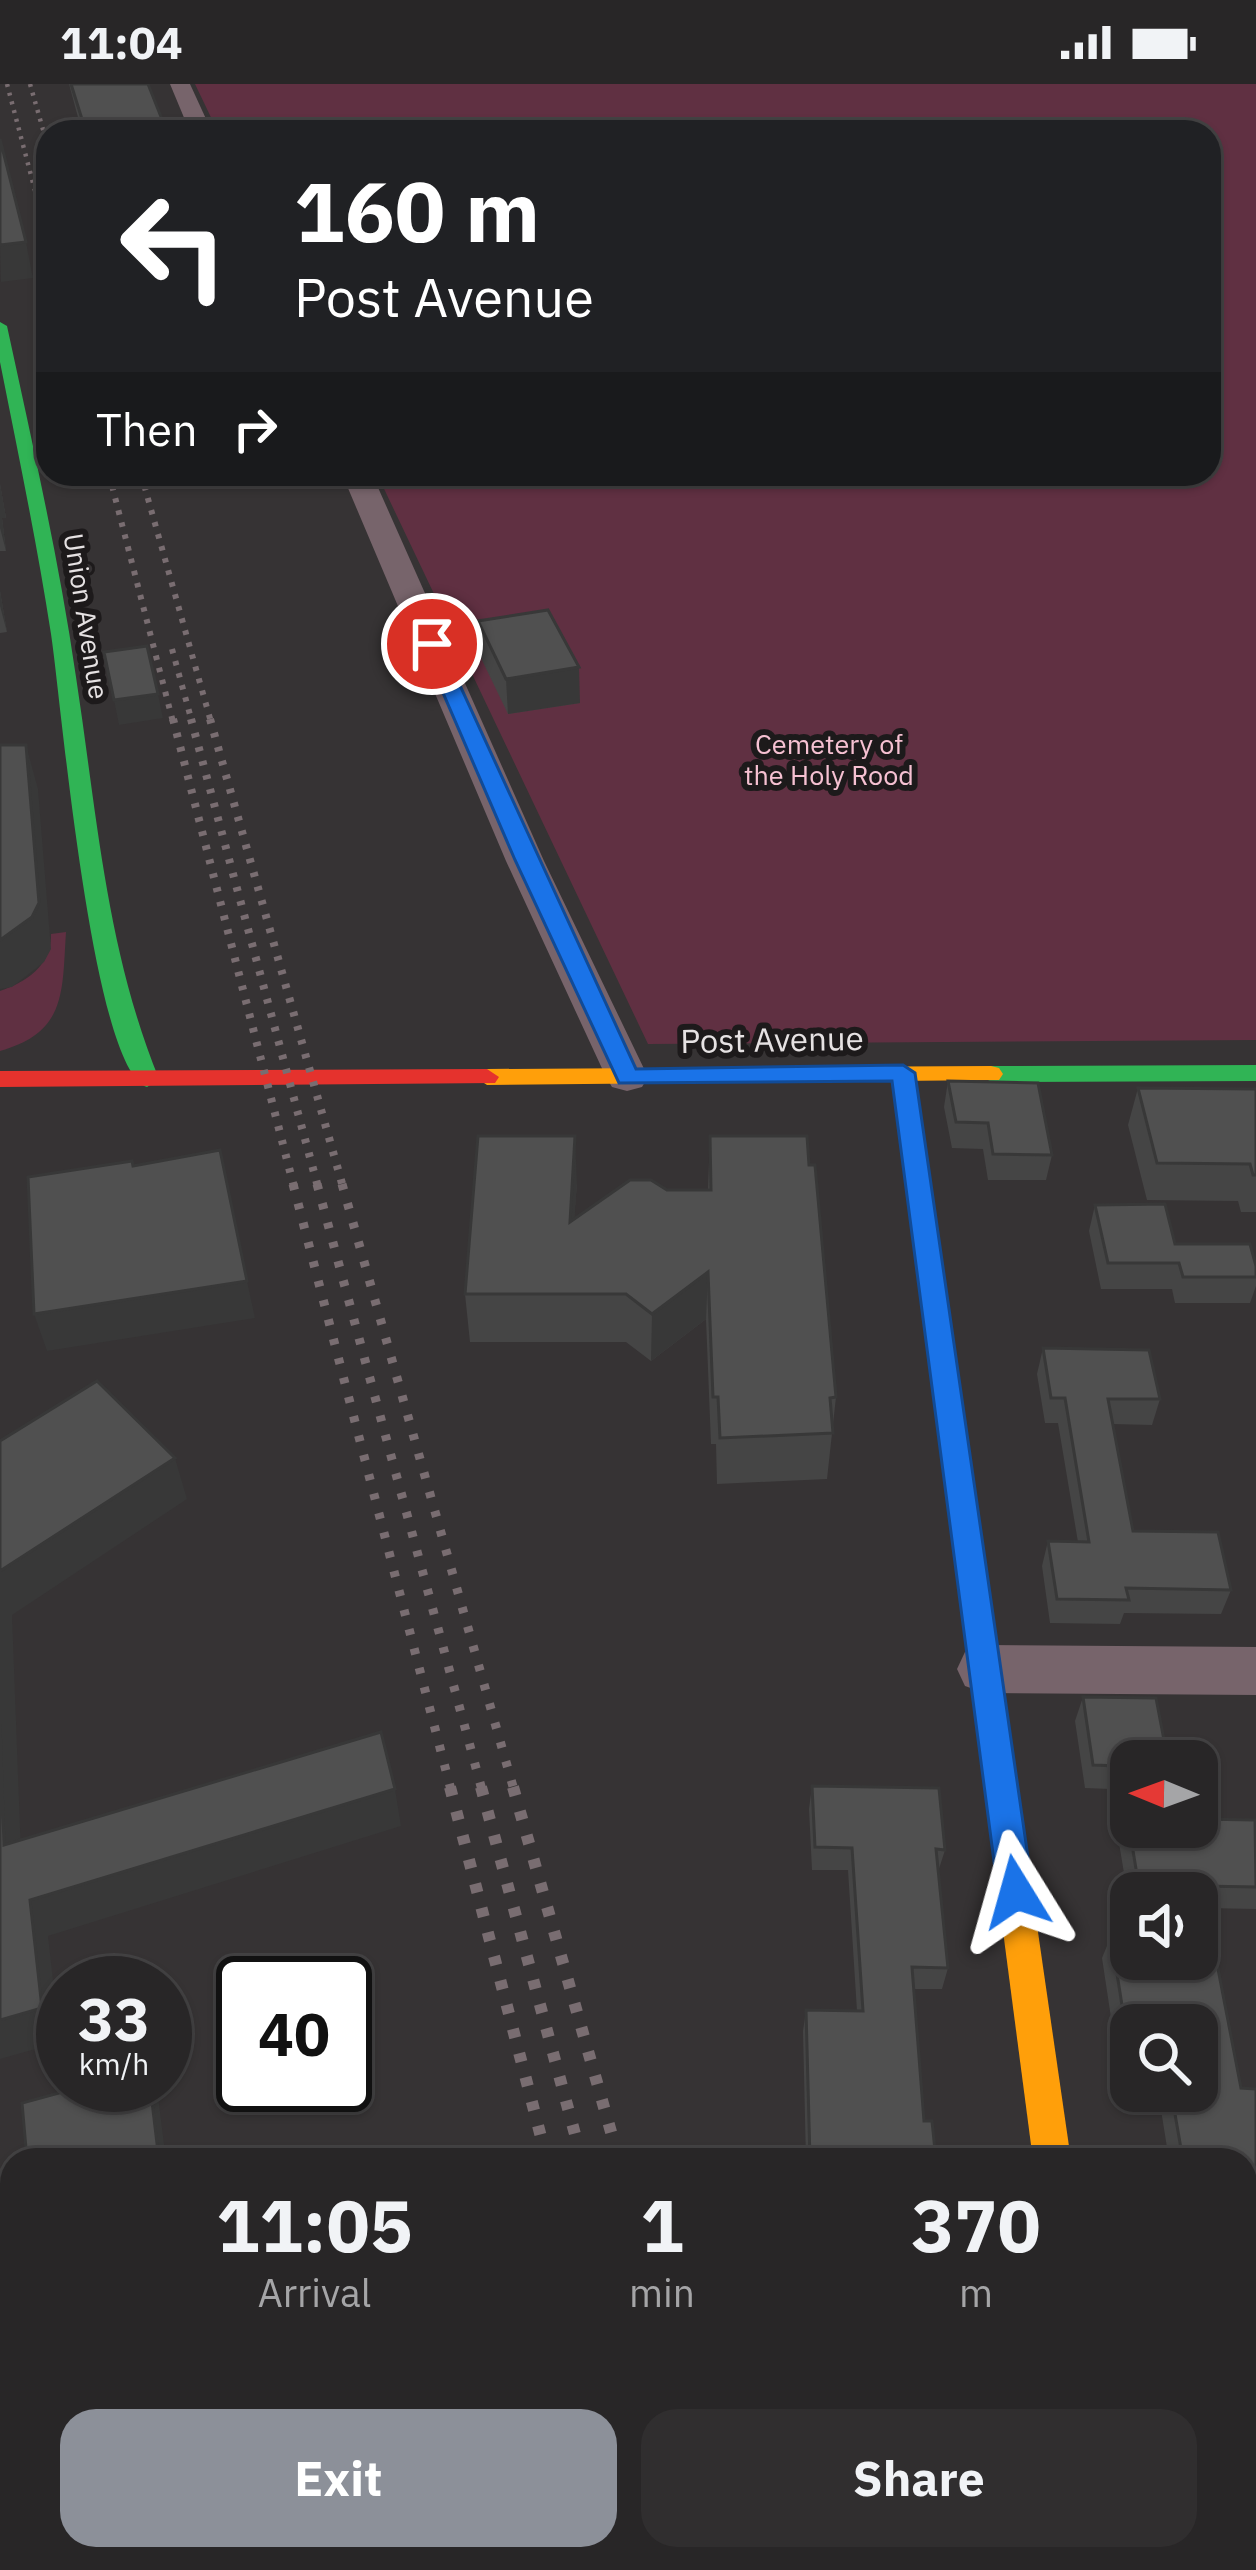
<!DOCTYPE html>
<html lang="en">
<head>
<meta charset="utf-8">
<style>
  :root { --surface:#282627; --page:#302e2f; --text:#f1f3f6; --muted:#a5a5a7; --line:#444344; --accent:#8c9099 }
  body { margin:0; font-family:"IBM Plex Sans",sans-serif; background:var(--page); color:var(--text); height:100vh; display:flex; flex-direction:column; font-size:45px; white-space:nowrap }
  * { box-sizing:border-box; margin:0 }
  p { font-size:39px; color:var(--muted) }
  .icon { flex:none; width:66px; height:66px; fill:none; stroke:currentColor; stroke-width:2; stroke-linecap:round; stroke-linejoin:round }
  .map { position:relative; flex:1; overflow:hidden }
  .panel { position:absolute; left:0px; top:2064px; width:1257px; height:423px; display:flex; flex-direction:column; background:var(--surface); border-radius:36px 36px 0 0; box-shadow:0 3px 9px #0004,0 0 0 3px var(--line) }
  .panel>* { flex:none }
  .guide { position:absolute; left:36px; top:36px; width:1185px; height:366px; border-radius:36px; box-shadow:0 3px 9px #0004,0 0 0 3px var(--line); background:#202124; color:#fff; overflow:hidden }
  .needle { width:78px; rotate:271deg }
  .controls { position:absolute; left:1110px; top:1656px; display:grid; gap:24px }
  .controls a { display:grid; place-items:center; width:108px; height:108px; border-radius:24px; background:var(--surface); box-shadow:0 3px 9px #0004,0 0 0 3px var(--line); font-size:60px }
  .speed { position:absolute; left:36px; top:1872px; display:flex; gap:24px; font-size:60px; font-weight:700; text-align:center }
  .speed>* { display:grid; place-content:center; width:156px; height:156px; border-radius:50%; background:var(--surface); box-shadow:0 3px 9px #0004,0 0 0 3px var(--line); line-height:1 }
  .speed small { font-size:30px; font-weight:400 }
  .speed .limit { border:6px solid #111; border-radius:18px; background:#fff; color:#111 }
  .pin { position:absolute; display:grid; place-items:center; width:102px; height:102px; color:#fff; margin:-51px; border:6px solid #fff; border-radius:50%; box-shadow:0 3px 12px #0007 }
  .me { position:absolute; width:132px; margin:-66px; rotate:352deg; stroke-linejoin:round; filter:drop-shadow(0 0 9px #0008) }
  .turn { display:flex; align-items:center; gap:42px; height:252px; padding:0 60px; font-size:54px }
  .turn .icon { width:156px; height:156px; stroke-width:2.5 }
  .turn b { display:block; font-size:84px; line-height:102px }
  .then { display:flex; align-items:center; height:114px; padding:0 60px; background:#0003; gap:24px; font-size:45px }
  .eta { display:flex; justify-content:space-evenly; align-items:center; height:204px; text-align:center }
  .eta b { font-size:72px; font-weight:700; line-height:84px }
  .action { display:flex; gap:24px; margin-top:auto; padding:24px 60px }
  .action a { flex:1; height:138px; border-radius:36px; background:var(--accent); color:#fff; font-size:48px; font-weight:700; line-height:138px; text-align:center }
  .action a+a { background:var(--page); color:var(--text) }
  .status { display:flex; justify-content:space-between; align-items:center; height:84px; padding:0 60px; background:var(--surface); direction:ltr }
  .status svg { height:33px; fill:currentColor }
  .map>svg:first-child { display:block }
  .green { fill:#603042 }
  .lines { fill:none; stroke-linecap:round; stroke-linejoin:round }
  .street { fill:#77646b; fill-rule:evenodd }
  .fast { fill:#30b455; fill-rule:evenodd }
  .slow { fill:#ff9f0a; fill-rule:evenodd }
  .jam { fill:#e5322d; fill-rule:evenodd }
  .rail-far4 { stroke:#796d71; stroke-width:4.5; stroke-dasharray:3 6; stroke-linecap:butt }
  .rail-far3 { stroke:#796d71; stroke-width:6; stroke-dasharray:4.5 8; stroke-linecap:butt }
  .rail-far2 { stroke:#796d71; stroke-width:8; stroke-dasharray:4.5 10; stroke-linecap:butt }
  .rail-far1 { stroke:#796d71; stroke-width:9; stroke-dasharray:6 14; stroke-linecap:butt }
  .rail { stroke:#796d71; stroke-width:12; stroke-dasharray:9 16; stroke-linecap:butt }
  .wall { fill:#454545 }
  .shaded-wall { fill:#383838 }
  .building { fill:#505050; stroke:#383838; stroke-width:3 }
  .route { fill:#1a73e8; stroke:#114b97; stroke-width:3 }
  .labels { text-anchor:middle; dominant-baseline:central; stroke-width:12; stroke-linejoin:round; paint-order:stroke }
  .far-street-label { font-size:27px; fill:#e6e2e3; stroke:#1d1a1b }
  .far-park-label { font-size:27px; fill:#f6c1d2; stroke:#1d1a1b }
  .street-label { font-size:33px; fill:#e6e2e3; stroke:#1d1a1b }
</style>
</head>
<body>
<div class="status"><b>11:04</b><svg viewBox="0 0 49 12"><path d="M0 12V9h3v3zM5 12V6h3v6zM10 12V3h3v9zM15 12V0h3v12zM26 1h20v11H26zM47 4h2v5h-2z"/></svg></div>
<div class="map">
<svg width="1256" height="2486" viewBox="0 0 1256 2486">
  <rect width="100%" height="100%" fill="#363334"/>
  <!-- green -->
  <g class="green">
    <path d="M195 0H1256V956L648 960 377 390H1209V48H218Z"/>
    <path d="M66 848C62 908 67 948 0 967V907C27 898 52 881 51 850Z"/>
  </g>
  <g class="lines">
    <!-- street -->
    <g class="street">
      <path d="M170 0H190L212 48H190Z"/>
      <path d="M342 390H372L544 777 648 993 642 1003 627 1007 612 1003 606 993 506 777Z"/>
      <path d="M985 1561 1256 1563V1611L985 1609 965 1602 957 1585 965 1568Z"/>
      <path d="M12 2239V2309L0 2314V2244Z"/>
      <path d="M1069 2475H1145L1146 2486H1070Z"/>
    </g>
    <!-- fast -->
    <g class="fast">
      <path d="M0 238 7 242C32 358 59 475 76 593 97 730 106 865 159 995L147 1003C92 986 61 615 51 550 37 459 18 369 0 278Z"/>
      <path d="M903 981 915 989 1008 1641 1003 1651 992 1655 981 1651 976 1641 891 989Z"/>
      <path d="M1256 981V997L991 998 979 990 991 982Z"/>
    </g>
    <!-- slow -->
    <g class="slow">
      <path d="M991 982 999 984 1003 990 999 996 487 1001 475 993 487 985Z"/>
      <path d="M992 1627 1003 1631 1008 1641 1071 2076H1033L976 1641 981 1631Z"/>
    </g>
    <!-- jam -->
    <path class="jam" d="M487 985 499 993 495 999 0 1003V987Z"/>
    <!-- rail-far4 -->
    <g class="rail-far4">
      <path d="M7 0 48 156"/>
      <path d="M30 0 48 63"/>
    </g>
    <!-- rail-far3 -->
    <g class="rail-far3">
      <path d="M109 390 173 638"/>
      <path d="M141 390 211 638"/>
      <path d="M172 565 192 638"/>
    </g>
    <!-- rail-far2 -->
    <g class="rail-far2">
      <path d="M173 635 294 1103"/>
      <path d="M191 635 318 1103"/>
      <path d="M210 635 343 1103"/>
    </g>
    <!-- rail-far1 -->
    <g class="rail-far1">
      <path d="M293 1100 451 1706"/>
      <path d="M317 1100 482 1706"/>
      <path d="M342 1100 514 1706"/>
    </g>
    <!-- rail -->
    <g class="rail">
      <path d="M450 1703 547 2076"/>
      <path d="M481 1703 582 2076"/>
      <path d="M513 1703 619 2076"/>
      <path d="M651 2475 654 2486"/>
      <path d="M690 2475 693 2486"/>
      <path d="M732 2475 735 2486"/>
    </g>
  </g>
  <!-- wall -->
  <g class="wall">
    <path d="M69 0H148L167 48H82Z"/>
    <path d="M0 400 6 434H2L6 467H0Z"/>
    <path d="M0 507 7 548 0 549Z"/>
    <path d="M478 537 580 619 508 630 480 572Z"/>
    <path d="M948 997 1052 1071 1046 1096H988L983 1065 952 1064 944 1023Z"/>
    <path d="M1138 1004 1256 1005V1128H1241L1238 1117 1147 1116 1128 1041Z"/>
    <path d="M710 1052 809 1081 836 1313 827 1395 717 1400 716 1360H711L706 1235 651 1277 626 1258H470L465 1210 577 1099 574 1135 667 1106H708Z"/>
    <path d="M1095 1121 1175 1160 1256 1182V1202L1250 1219H1175L1172 1205H1101L1089 1147Z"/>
    <path d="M1043 1264 1160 1315 1152 1341 1112 1340 1133 1447 1231 1506 1221 1530 1124 1529 1120 1540 1050 1539 1042 1482 1048 1457 1078 1458 1058 1339H1045L1037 1290Z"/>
    <path d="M1083 1613 1156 1614 1131 1743H1256V1825L1206 1824 1241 2004 1256 2005V2105H1245V2076H1169L1158 2007H1197V1941H1131V1960H1115L1102 1874 1111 1852 1131 1875 1197 1809H1131V1831L1110 1705 1085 1704 1075 1637Z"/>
    <path d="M812 1702 945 1766 938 1788 948 1884 942 1905H913L924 2037 936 2076H806L803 1947 806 1926 857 1927 848 1786H812L809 1725Z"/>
    <rect x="1245" y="2215" width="11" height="184"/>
  </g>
  <!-- shaded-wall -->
  <g class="shaded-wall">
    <path d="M26 158 33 194 1 198 0 161Z"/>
    <path d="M172 390H265L174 402Z"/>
    <path d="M0 400 6 434H2L6 467 0 444Z"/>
    <path d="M0 507 7 548 0 522Z"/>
    <path d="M579 583 580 619 508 630 506 595Z"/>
    <path d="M158 610 163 634 119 641 114 616Z"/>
    <path d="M26 661 38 705 51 865 44 878 12 903 0 905V856Z"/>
    <path d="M575 1052 577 1099 571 1185 570 1138Z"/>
    <path d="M708 1188 706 1235 651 1277 652 1230Z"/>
    <path d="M247 1197 255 1234 47 1267 34 1230Z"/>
    <path d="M175 1374 187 1415 12 1531 22 1797 4 1761 0 1639V1487Z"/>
    <path d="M395 1705 401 1742 48 1852 60 1958 0 1975V1936L30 1816Z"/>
    <path d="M150 2001H156L157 2004 166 2076H159Z"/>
    <path d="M84 2475H95L96 2486H85Z"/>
  </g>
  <!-- building -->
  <g class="building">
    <path d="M71 0H148L167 48H86Z"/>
    <path d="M0 55 26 158 0 161Z"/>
    <path d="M548 526 579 583 506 595 478 537Z"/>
    <path d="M147 562 158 610 114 616 104 568Z"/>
    <path d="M0 661H26L39 819 32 833 0 856Z"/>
    <path d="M948 997 1038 999 1052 1071 993 1070 988 1039 956 1038Z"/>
    <path d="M1138 1004 1256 1005V1091H1253L1250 1080 1157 1079Z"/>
    <path d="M478 1052H575L570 1138 630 1096H651L667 1106H711L710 1052H807L809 1081H815L836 1313 830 1314 833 1349 720 1354 718 1313H713L708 1188 652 1230 626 1210H465Z"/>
    <path d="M220 1066 247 1197 34 1230 28 1093 132 1077 133 1082Z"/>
    <path d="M1165 1120 1175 1160H1250L1256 1182V1193H1183L1179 1179H1108L1095 1121Z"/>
    <path d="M1043 1264 1149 1266 1160 1315H1108L1133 1447 1218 1448 1231 1506 1126 1504 1129 1516 1057 1515 1048 1457 1089 1458 1065 1314H1051Z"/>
    <path d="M97 1297 175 1374 0 1487V1357Z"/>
    <path d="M1083 1613 1156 1614 1168 1677H1131V1743H1197V1735L1255 1736 1256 1803 1202 1802 1241 2004 1256 2005V2087L1245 2086V2076H1183L1171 2007H1197V1941L1125 1940 1111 1852H1131V1875H1197V1809H1140L1119 1682 1093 1681Z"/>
    <path d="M0 1639 4 1761 381 1648 395 1705 30 1816 42 1924 0 1936Z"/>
    <path d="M812 1702 939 1704 945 1766 936 1765 948 1884 912 1883 924 2037H932L936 2076H810L806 1926 863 1927 852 1764 815 1763Z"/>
    <path d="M88 2001H150L159 2076H27L22 2019Z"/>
    <rect x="1245" y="2215" width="11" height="170"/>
    <path d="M12 2364V2475H84L85 2486H7L0 2368Z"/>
  </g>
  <!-- route -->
  <path class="route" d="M432 554 441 560 636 985 903 981 915 989 1033 1808 1028 1819 1016 1824 1003 1819 998 1808 892 997 619 999 515 776 422 560Z"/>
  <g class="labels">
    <!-- far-street labels -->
    <g class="far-street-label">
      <text transform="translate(87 532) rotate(81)">Union Avenue</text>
    </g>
    <!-- far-park labels -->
    <g class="far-park-label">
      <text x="829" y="659">Cemetery of<tspan x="829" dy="31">the Holy Rood</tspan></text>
    </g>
    <!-- street labels -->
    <g class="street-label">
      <text transform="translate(772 955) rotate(-1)">Post Avenue</text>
    </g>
  </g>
</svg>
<div class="controls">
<a><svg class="needle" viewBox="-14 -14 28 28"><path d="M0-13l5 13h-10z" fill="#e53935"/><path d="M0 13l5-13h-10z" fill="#a5a5a7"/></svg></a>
<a><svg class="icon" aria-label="sound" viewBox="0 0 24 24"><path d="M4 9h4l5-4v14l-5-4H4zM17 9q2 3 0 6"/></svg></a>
<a><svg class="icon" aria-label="search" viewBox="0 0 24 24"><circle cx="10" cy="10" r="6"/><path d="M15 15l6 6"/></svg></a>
</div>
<div class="speed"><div>33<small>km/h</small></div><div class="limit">40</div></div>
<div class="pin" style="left:432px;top:560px;background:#d93025"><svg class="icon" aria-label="arrive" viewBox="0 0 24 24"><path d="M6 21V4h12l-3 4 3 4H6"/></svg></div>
<svg class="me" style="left:1016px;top:1808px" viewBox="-20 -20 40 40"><path d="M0-17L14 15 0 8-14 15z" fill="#1a73e8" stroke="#fff" stroke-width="4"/></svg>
<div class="guide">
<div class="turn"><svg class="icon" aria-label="left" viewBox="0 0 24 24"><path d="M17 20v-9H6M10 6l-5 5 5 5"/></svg><div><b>160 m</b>Post Avenue</div></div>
<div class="then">Then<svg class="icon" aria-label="right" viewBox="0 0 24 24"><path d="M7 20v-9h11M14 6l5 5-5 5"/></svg></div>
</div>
<section class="panel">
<div class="eta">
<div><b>11:05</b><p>Arrival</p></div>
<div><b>1</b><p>min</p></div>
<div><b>370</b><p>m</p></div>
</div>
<div class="action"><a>Exit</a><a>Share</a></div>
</section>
</div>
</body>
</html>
